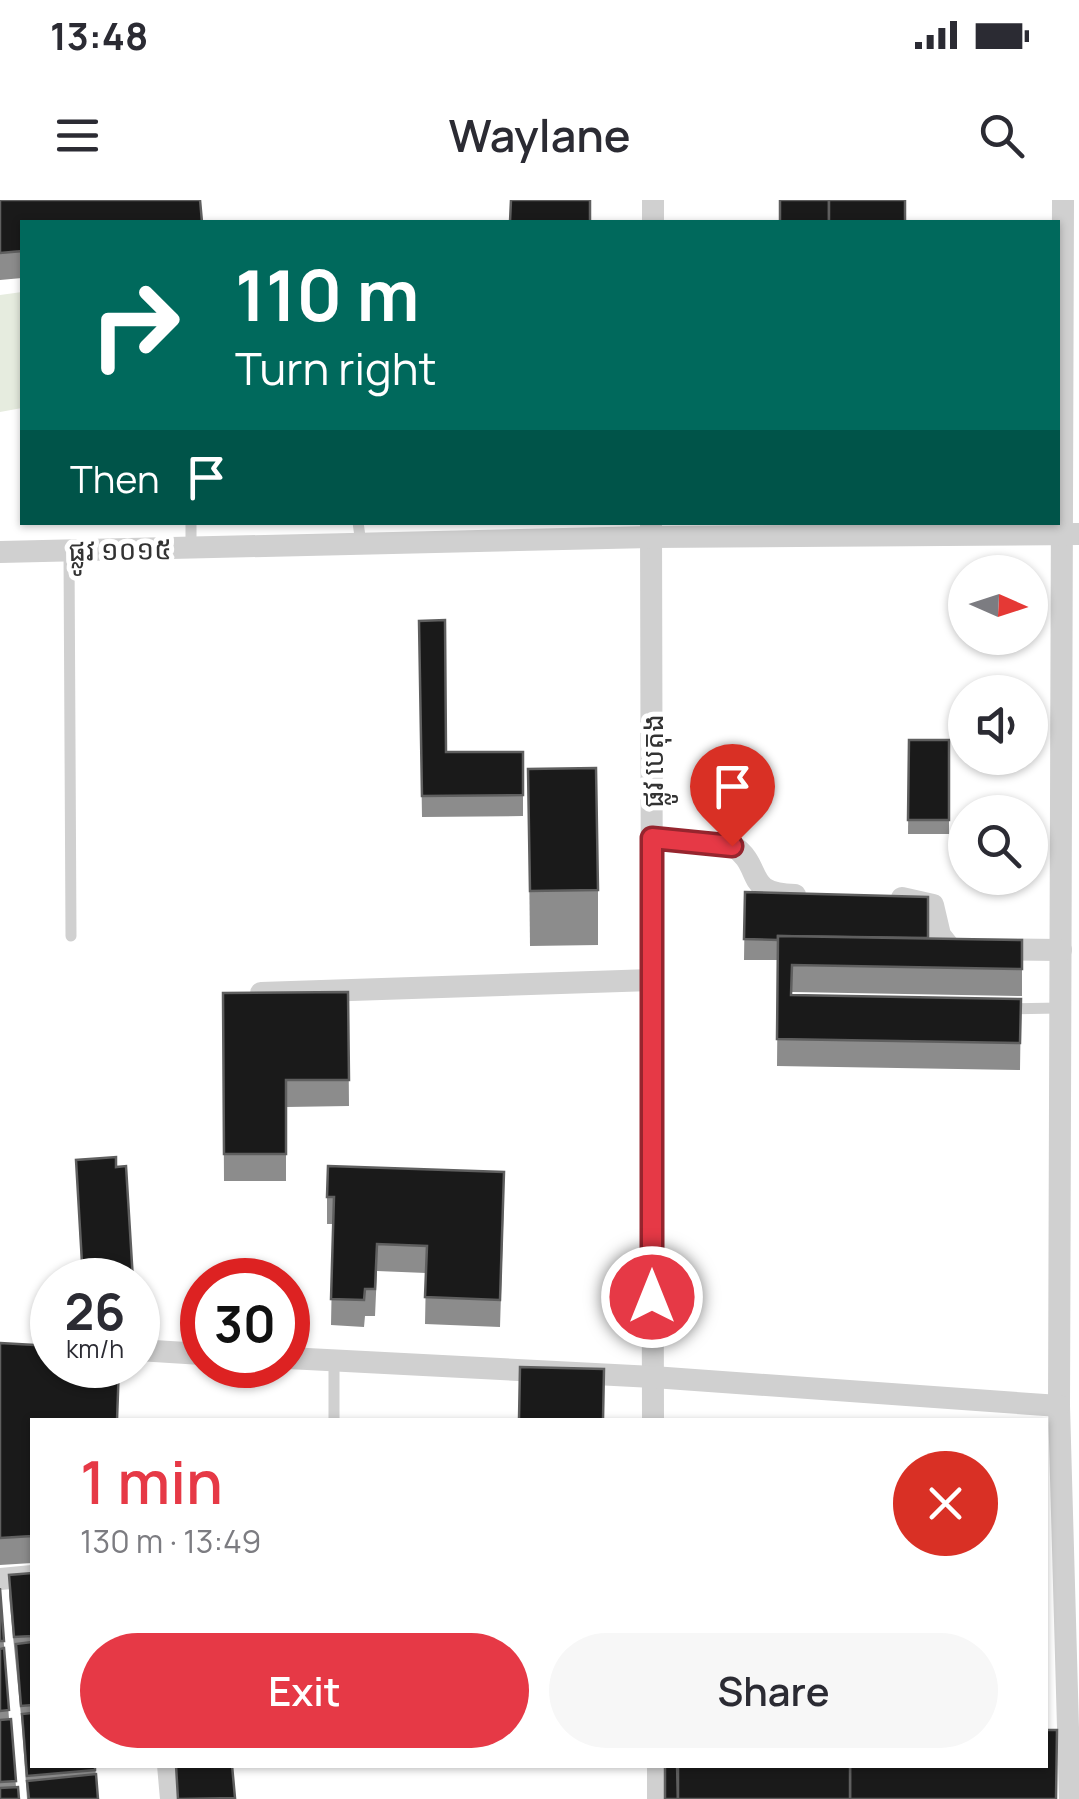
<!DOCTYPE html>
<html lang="en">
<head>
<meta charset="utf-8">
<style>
  :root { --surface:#fff; --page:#f7f7f7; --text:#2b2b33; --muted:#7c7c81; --accent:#e63946 }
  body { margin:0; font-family:Manrope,"Noto Sans Khmer",sans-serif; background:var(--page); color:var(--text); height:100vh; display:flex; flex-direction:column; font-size:38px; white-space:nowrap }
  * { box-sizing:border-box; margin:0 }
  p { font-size:32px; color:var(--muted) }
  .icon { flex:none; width:55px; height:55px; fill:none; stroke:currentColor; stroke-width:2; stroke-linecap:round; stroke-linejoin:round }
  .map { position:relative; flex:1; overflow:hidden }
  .sheet { position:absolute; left:30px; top:1218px; width:1018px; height:350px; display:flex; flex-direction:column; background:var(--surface); border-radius:0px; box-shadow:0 2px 8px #0004 }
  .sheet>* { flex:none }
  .banner { position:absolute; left:20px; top:20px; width:1040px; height:305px; border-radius:0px; box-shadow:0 2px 8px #0004; background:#00695c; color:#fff; overflow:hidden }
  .needle { width:65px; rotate:93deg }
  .controls { position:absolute; left:948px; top:355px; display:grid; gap:20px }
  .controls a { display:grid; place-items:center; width:100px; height:100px; border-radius:50%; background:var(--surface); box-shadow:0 2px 8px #0004; font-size:50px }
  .speed { position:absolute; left:30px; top:1058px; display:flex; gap:20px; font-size:50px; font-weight:700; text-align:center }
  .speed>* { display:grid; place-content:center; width:130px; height:130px; border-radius:50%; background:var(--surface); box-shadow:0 2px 8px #0004; line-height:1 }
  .speed small { font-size:25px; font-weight:400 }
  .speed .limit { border:15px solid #d22; background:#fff; color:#111 }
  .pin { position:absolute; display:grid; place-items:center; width:85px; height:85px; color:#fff; margin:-102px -42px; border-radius:50% 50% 50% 0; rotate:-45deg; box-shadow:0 0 10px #0007 }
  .pin .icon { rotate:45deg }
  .me { position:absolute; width:110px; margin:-55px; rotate:0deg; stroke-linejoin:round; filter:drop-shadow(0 0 8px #0008) }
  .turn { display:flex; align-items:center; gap:35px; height:210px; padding:0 50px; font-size:45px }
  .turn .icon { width:130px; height:130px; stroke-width:2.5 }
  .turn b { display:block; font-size:70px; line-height:85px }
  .then { display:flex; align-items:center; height:95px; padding:0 50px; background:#0003; gap:20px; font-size:38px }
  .round { display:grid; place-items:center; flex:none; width:105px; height:105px; border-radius:52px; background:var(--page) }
  .summary { display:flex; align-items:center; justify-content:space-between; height:170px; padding:0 50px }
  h1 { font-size:60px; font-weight:600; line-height:75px; color:var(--accent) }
  .action { display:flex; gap:20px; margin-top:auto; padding:20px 50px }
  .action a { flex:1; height:115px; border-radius:60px; background:var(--accent); color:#fff; font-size:40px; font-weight:600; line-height:115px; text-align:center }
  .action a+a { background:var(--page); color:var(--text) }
  .status { display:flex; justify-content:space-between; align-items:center; height:70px; padding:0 50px; background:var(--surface); direction:ltr }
  .status svg { height:28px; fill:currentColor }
  header { display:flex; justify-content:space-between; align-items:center; height:130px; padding:0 50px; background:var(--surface); font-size:45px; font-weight:600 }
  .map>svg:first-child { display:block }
  .green { fill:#e6ecdf }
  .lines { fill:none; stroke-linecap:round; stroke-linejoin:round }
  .service { stroke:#d0d0d0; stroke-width:11 }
  .minor { stroke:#d0d0d0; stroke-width:22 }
  .wall { fill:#8c8c8c }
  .building { fill:#1a1a1a; stroke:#5f5f5f; stroke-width:2.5 }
  .route-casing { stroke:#96252e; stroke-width:25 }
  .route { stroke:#e63946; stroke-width:18 }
  .labels { text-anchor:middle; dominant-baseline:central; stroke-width:10; stroke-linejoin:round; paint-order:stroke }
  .street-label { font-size:28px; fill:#333; stroke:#fff }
</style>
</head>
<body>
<div class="status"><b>13:48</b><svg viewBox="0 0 49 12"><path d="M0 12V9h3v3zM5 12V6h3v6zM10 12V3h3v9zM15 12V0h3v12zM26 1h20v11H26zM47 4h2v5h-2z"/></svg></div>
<header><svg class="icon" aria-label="menu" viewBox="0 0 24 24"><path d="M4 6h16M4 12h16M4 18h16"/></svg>Waylane<svg class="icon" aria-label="search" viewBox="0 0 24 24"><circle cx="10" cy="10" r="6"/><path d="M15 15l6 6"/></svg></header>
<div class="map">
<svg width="1079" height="1599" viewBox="0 0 1079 1599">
  <rect width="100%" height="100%" fill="#fff"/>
  <!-- green -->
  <path class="green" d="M22 92V208L0 212V95Z"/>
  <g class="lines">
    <!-- service -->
    <g class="service">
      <path d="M358 322 361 344"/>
      <path d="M191 348V322"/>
      <path d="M69 351 71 736"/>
      <path d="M1006 809 1060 808"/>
      <path d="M334 1160V1220"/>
    </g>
    <!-- minor -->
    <g class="minor">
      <path d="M1063 0 1059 1206 1070 1599"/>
      <path d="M653 22V0"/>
      <path d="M651 324 653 1220"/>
      <path d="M0 352 651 337 1079 334"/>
      <path d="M652 638 732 645C765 667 742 694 795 695"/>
      <path d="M902 698 933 705 940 735 951 749 1061 750"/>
      <path d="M261 793 652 780"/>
      <path d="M138 1150 202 1154"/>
      <path d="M288 1158 653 1177 1059 1206"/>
      <path d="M0 1379 32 1376"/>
      <path d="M168 1565 171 1599"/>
      <path d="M658 1565V1599"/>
    </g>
  </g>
  <!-- wall -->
  <g class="wall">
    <path d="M0 0 22 22V78L0 80Z"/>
    <path d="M419 421 446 552H523V616L422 617Z"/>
    <path d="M909 540H949V634H908Z"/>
    <path d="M528 569 598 690V745L530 746Z"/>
    <path d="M745 692 928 739 1022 740V796L792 792V795L1021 799 1020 870 777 866 778 760H744Z"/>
    <path d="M348 792 349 906 286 907V981H224L223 793Z"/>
    <path d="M76 960 116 967 133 1080H82Z"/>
    <path d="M327 997 504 998 500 1127 425 1124 426 1073 377 1071 375 1116H365L364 1127 331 1125 333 1024H327Z"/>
    <path d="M0 1143 32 1220V1363L0 1365Z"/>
    <path d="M32 1373V1565H95L98 1599H27L22 1526 9 1396V1375Z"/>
    <path d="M0 1388 9 1519H11L16 1587 0 1599Z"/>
  </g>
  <!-- building -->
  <g class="building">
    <path d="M0 0H200L202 22H22V51L0 53Z"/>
    <path d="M511 0H590V22H510Z"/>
    <rect x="780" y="0" width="49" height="22"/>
    <rect x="829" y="0" width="76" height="22"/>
    <path d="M445 420 446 552H523V595L422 596 419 421Z"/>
    <path d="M909 540H949V620H908Z"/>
    <path d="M596 568 598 690 530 691 528 569Z"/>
    <path d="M745 692 928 697V738L778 736V740L744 739Z"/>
    <path d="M778 736 1022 740V769L792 765 791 795 1021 799 1020 843 777 839Z"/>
    <path d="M348 792 349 880H286V954H224L223 793Z"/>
    <path d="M116 957V967L126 966 133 1080H83L76 960Z"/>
    <path d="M328 966 504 972 500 1100 425 1097 427 1046 377 1044 375 1089H365L364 1100 331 1099 334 997H327Z"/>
    <path d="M0 1143 52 1146V1165H119L117 1220H32V1336L0 1338Z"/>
    <path d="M520 1167 604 1169 603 1220H519Z"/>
    <path d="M32 1373V1436L14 1437 9 1375Z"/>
    <path d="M0 1388 4 1441H0Z"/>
    <path d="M32 1442V1505L21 1506 16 1444Z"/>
    <path d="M4 1448 9 1510 0 1511V1449Z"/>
    <path d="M32 1513V1565H95V1570L27 1576 22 1514Z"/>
    <path d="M11 1519 16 1581 0 1582V1520Z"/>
    <path d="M1045 1530H1057L1056 1599H850V1565H1045Z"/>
    <path d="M176 1565H232L235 1598 178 1599Z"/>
    <path d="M665 1565H677L678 1599H665Z"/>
    <rect x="678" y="1565" width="172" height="34"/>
    <path d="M96 1574 98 1599H29L27 1581Z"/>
    <path d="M18 1587 19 1599H0V1588Z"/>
  </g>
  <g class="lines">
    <defs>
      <path id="route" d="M652 1097V638L732 646"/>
    </defs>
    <!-- route casing -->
    <use href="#route" class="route-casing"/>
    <!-- route -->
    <use href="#route" class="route"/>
  </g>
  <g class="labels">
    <!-- street labels -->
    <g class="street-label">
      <text transform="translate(120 349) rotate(-1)">ផ្លូវ ១០១៥</text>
      <text transform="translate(652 561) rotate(-90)">ផ្លូវ បេតុង</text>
    </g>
  </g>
</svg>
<div class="controls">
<a><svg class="needle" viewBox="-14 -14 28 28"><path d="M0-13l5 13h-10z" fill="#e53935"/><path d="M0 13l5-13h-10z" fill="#7c7c81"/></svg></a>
<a><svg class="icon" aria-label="sound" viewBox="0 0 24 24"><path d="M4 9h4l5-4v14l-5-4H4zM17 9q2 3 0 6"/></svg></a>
<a><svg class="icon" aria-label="search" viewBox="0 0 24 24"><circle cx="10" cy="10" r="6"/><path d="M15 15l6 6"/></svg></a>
</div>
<div class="speed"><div>26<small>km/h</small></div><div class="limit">30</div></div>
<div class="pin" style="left:732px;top:646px;background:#d93025"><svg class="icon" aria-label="arrive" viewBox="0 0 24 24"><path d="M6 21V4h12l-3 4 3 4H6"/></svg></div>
<svg class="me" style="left:652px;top:1097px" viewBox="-20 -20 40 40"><circle r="17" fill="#e63946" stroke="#fff" stroke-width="3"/><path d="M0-11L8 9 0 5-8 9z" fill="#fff"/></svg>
<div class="banner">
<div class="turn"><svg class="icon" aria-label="right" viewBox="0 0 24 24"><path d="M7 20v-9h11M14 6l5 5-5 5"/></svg><div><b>110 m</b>Turn right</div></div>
<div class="then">Then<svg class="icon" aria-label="arrive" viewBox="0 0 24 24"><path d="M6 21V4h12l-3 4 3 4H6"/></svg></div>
</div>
<section class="sheet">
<div class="summary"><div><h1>1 min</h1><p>130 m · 13:49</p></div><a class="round" style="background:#d93025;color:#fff"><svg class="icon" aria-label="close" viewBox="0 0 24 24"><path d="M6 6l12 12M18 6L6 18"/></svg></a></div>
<div class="action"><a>Exit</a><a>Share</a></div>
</section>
</div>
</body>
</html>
